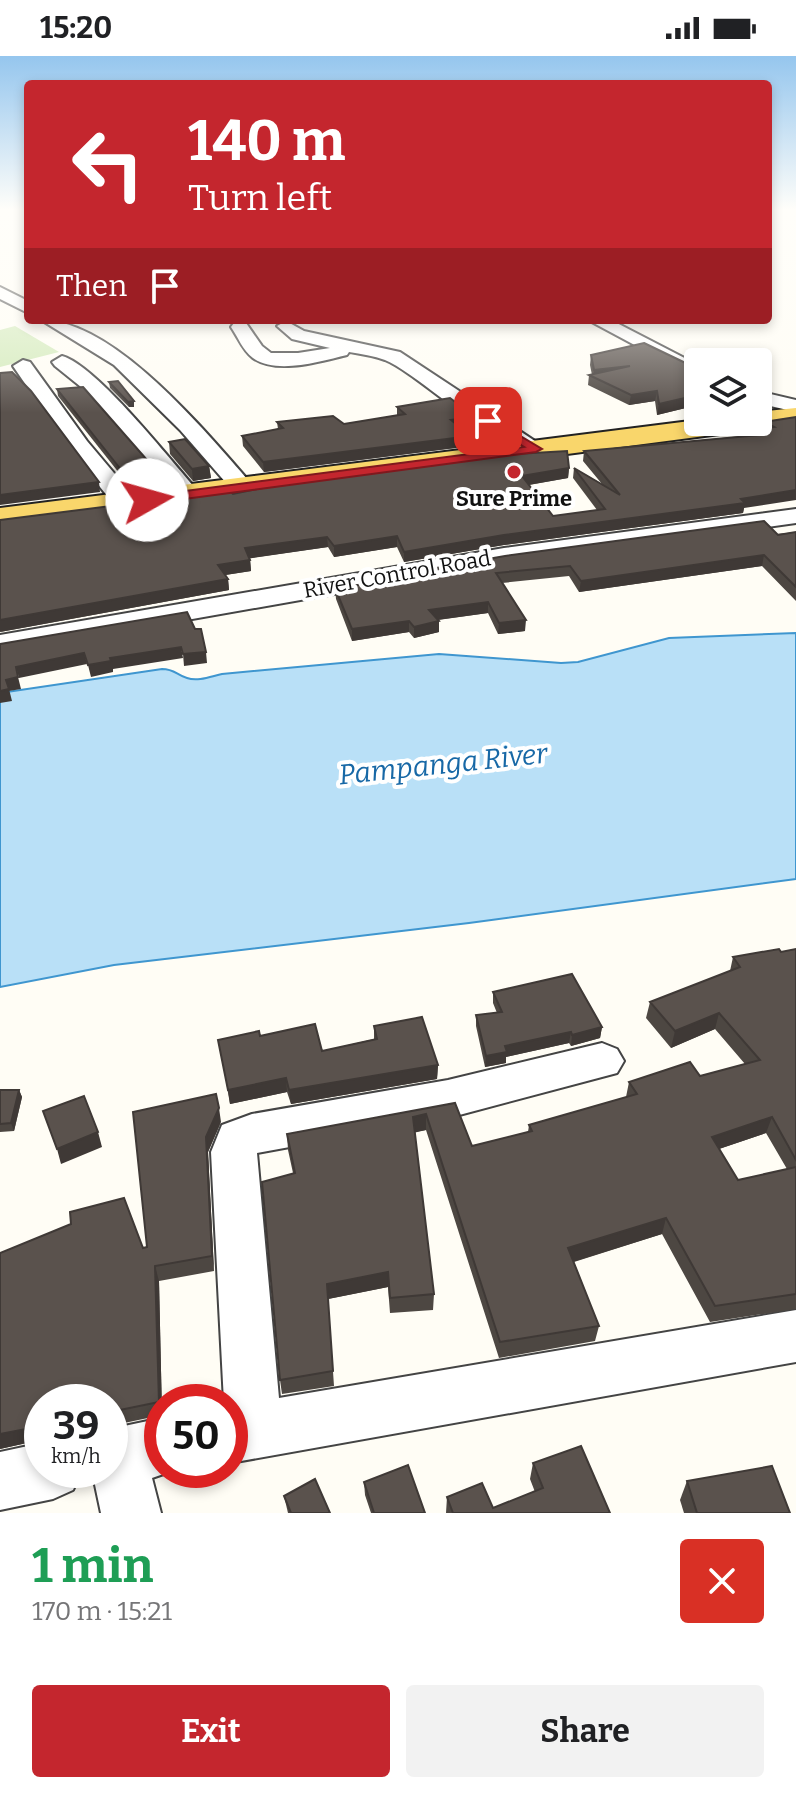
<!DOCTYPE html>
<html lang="en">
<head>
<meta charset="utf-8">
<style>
  :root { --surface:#fff; --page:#f2f2f2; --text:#202124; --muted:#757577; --accent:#c4262e }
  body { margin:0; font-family:Bitter,serif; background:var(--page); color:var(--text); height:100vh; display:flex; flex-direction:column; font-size:30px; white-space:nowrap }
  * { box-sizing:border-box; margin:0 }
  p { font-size:26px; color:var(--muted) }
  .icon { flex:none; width:44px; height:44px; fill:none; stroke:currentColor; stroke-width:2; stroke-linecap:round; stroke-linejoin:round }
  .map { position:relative; height:1457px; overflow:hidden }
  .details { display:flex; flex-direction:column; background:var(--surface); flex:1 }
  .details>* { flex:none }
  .top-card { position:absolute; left:24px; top:24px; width:748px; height:244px; border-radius:8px; box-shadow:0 4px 12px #0003; background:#c4262e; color:#fff; overflow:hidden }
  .buttons { position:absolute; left:684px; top:292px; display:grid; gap:16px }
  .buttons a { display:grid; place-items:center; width:88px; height:88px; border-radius:8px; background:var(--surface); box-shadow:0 4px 12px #0003; font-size:40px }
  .speed { position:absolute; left:24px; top:1328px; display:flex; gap:16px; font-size:40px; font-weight:700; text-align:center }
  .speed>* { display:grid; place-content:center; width:104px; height:104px; border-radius:50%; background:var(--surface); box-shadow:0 4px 12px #0003; line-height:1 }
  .speed small { font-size:20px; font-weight:400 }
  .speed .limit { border:12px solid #d22; background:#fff; color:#111 }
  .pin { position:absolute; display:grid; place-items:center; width:68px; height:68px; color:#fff; margin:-34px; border-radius:16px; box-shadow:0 4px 12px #0006 }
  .me { position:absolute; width:88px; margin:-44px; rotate:83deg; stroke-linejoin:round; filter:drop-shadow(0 0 6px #0008) }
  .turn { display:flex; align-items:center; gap:28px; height:168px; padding:0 32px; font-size:36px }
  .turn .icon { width:104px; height:104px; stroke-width:2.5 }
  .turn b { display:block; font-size:56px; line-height:68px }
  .then { display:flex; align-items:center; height:76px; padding:0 32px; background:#0003; gap:16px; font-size:30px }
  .round { display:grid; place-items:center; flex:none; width:84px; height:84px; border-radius:8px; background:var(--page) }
  .summary { display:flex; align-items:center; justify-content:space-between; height:136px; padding:0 32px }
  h1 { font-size:48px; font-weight:700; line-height:60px; color:#1e9e55 }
  .action { display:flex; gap:16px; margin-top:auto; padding:16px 32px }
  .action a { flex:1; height:92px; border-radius:8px; background:var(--accent); color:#fff; font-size:32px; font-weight:700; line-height:92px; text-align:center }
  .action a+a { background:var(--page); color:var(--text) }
  .status { display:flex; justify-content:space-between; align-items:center; height:56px; padding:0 40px; background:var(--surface); direction:ltr }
  .status svg { height:22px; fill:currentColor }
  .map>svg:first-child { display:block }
  .green { fill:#d5ebbd }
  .water { fill:#b9e0f7; stroke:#3f96cf; stroke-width:2 }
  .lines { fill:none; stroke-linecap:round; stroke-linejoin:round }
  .minor-casing { stroke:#444; stroke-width:4 }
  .major-casing { stroke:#222; stroke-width:4 }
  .minor { fill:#fff; fill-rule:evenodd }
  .major { fill:#f9d66b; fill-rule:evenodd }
  .wall { fill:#4d4742; fill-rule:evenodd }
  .shaded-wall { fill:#3f3936 }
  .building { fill:#5a524d; stroke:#3f3936; stroke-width:2 }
  .route { fill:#c4262e; stroke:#7f191e; stroke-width:2 }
  .poi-dot { fill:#c4262e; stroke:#fff; stroke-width:3 }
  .labels { text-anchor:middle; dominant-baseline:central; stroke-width:8; stroke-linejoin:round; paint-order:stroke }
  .far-poi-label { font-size:22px; font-weight:bold; fill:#111; stroke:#fff }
  .far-street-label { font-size:22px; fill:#111; stroke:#fff }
  .water-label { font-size:28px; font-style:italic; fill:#1768a6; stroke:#fff }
</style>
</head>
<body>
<div class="status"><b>15:20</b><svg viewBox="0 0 49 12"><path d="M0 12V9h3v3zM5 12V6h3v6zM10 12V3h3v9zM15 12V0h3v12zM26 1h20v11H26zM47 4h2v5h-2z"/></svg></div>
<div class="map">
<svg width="796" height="1457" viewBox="0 0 796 1457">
  <rect width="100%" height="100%" fill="#fffdf5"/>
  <!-- green -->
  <path class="green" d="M15 270 59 296 0 311V274Z"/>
  <!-- water -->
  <path class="water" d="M796 577V823L469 867 114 909 0 931V637L162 613C175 613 176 619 187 622 198 626 212 620 222 618L439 598 561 607 578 606 669 582Z"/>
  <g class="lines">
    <defs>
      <g id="minor">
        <path d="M0 231 28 245V257L0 243Z"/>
        <path d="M41 264C114 264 204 374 250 426L254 431 250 436H234L180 374 114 309Z"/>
        <path d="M588 264H611L698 309V323Z"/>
        <path d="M286 265 304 275 400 296 547 393 544 398C509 406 420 318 385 304 374 300 361 298 349 296L347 299C321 305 277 319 253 302 243 295 238 281 231 271L234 267H246L262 290 271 297H298L330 292 292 283 277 270Z"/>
        <path d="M62 300C96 309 171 405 197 434L201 439 197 444H181L86 335 55 310 52 306Z"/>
        <path d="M23 304 30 306 87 385 135 442 138 447 135 452H117L71 395 13 310Z"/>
        <path d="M758 335 796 344V356L758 347Z"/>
        <path d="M796 453V467L504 508 0 597V579L504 492Z"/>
        <path d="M602 987 617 993 624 1005 617 1017 448 1062 257 1097 279 1342 796 1254V1306L230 1407V1346H224L211 1096 222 1069 252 1058 448 1024Z"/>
        <path d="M162 1362V1414H175L152 1422 161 1457H101L94 1424 90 1422 86 1414H110V1373Z"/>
        <path d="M42 1387V1414H82L73 1434 53 1443 0 1454V1396Z"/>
      </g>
      <path id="major" d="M796 352V368L0 472V452L698 364V366H758V356Z"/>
    </defs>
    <!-- minor casing -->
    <use href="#minor" class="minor-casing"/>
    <!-- major casing -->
    <use href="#major" class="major-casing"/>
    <!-- minor -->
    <use href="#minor" class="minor"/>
    <!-- major -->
    <use href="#major" class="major"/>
  </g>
  <!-- wall -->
  <g class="wall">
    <path d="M591 299 698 313V349L657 359 655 345 629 349 588 329 589 319H592L590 309Z"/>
    <path d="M109 326 134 351H129L110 332Z"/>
    <path d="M57 333 162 421 163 428 131 432 58 340Z"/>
    <path d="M397 351 475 370 461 372 471 390 264 416 243 390 242 380 278 373 277 366 344 368 397 359Z"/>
    <path d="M796 361 744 452 743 457 504 489 404 506 397 491 334 501 328 491 250 502 251 515 225 519 228 523 229 534 0 576 233 438 569 412 568 422 529 429 553 460 597 454 573 422 574 412 602 428 583 405 584 395 753 379 754 374 762 373 764 366Z"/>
    <path d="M169 386 209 410 211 422 193 425 170 398Z"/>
    <path d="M796 476V545L762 510 579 536 569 520 502 527 525 575 498 578 488 557 438 564 439 565V576L414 582 409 576 352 585 336 543 335 532 413 521V516Z"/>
    <path d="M796 893V1253L710 1266 662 1178 574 1206 599 1270 595 1285 499 1302 426 1074 415 1076 434 1238 433 1254 390 1257 388 1231 328 1243 334 1330 282 1338 280 1324 293 1117 288 1094 287 1078 455 1047 472 1090 528 1076 529 1069 626 1041 629 1026 700 1020 745 1008 715 973 671 992 646 962 650 946 730 915 733 901 781 896ZM766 1077 787 1113 738 1124 719 1093Z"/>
    <path d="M493 936 602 971 600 982 571 990 569 987 506 1001V1007L485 1011 476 970V959L497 957 493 947Z"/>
    <path d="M374 970 438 1009 437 1023 291 1048 287 1036 230 1048 221 997 260 980 322 995 374 983Z"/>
    <path d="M0 1034H19L22 1041 14 1075 0 1076Z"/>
    <path d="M221 1066 208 1096 214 1215 159 1225 162 1359 110 1370V1346H42V1389L40 1384 0 1393 143 1192 147 1191Z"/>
    <path d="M533 1407 610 1457H446L447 1441 493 1452 535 1436 530 1423Z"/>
    <path d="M687 1425 790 1457H684L680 1444Z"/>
    <path d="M364 1426 425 1457H371L365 1439Z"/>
    <path d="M284 1440 330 1457H288Z"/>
  </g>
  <!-- shaded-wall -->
  <g class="shaded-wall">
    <path d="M630 310 593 321 594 314Z"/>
    <path d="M657 335 655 345 629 349 631 339Z"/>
    <path d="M698 339V349L657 359 659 348Z"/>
    <path d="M769 341 766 352 758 354V343Z"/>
    <path d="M134 345V351H129L128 346Z"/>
    <path d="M475 361V370L451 373V364Z"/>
    <path d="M471 380V390L264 416 263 406Z"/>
    <path d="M209 410 211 422 193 425 192 413Z"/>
    <path d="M569 412 568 422 522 430V420Z"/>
    <path d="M162 421 163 428 131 432 130 425Z"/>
    <path d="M99 426 100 436 0 449V439Z"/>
    <path d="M796 434V444L744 452 743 457 504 489 404 506V496L504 479Z"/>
    <path d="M397 480V491L334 501V490Z"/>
    <path d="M327 481 328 491 246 503 245 492Z"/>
    <path d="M764 499 762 510 579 536 581 525Z"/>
    <path d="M250 504 251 515 219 520 218 509Z"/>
    <path d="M228 523 229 534 0 576V564Z"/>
    <path d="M488 546V557L429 565V554Z"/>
    <path d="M526 564 525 575 498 578 499 567Z"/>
    <path d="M409 565V576L352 585V573Z"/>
    <path d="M439 565V576L414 582V571Z"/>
    <path d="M181 591 183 602 113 613V616L91 621 88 609 110 602Z"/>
    <path d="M206 596 207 607 184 610 183 598Z"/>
    <path d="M84 597 87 608 19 622 16 611Z"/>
    <path d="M18 621 21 633 9 635 6 624Z"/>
    <path d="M9 633 12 645 0 647V635Z"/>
    <path d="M719 957 715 973 671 992 675 975Z"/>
    <path d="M602 971 600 982 571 990 572 979Z"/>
    <path d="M571 976 569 987 506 1001V1007L485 1011 486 1000 505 990Z"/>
    <path d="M438 1009 437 1023 291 1048 289 1034Z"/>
    <path d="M286 1022 287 1036 230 1048 228 1034Z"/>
    <path d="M19 1034 22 1041 14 1075 11 1067Z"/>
    <path d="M219 1052 221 1066 208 1096 214 1215 212 1200 206 1081Z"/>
    <path d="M426 1058V1074L413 1077V1061Z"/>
    <path d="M772 1061 766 1077 707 1097 712 1081Z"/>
    <path d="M98 1076 102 1091 61 1108 57 1093Z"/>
    <path d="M666 1162 662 1178 566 1208 568 1192Z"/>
    <path d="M155 1210 159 1225 162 1358 159 1346Z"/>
    <path d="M388 1216V1231L328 1243 327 1228Z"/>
    <path d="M36 1371 41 1382H39L40 1384 0 1393V1378Z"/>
  </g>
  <!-- building -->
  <g class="building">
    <path d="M644 287 698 313V339L659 348 657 335 631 339 589 319 630 310 594 314 591 299Z"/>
    <path d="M12 316 31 335 99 426 0 439V317Z"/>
    <path d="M118 325 134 345 128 346 109 326Z"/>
    <path d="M83 331 162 421 130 425 57 333Z"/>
    <path d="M758 336 769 341 758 343Z"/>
    <path d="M450 342 475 361 451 364 471 380 263 406 242 380 283 372 277 366 333 360 344 368 405 358 397 351Z"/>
    <path d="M796 361V434L741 443 745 447 504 479 404 496 397 480 334 490 327 481 245 492 250 504 218 509 228 523 0 564V464L230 435 233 438 281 428 516 398 567 395 569 412 522 420 553 460 605 453 574 412 620 439 584 395 760 379 754 374 774 371 764 366Z"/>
    <path d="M185 383 209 410 192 413 169 386Z"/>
    <path d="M764 465 778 479 796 476V531L764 499 581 525 570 510 496 517 526 564 499 567 488 546 429 554 439 565 414 571 409 565 352 573 335 532 415 521 413 516 505 500Z"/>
    <path d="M187 556 195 573H201L206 596 183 598 181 591 110 602 111 605 88 609 84 597 16 611 18 621 6 624 9 633 0 635V588Z"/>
    <path d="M779 893 781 896 796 893V1104L772 1061 712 1081 738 1124 796 1111V1238L715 1250 666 1162 568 1192 599 1270 500 1286 426 1058 413 1061 434 1238 390 1242 388 1216 327 1228 333 1315 280 1324 262 1126 295 1117 287 1078 455 1047 472 1090 532 1075 529 1069 637 1038 629 1026 690 1006 700 1020 760 1004 719 957 675 975 650 946 740 911 733 901Z"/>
    <path d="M572 918 602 971 572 979 571 976 505 990 507 996 486 1000 476 959 502 956 493 936Z"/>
    <path d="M422 961 438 1009 289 1034 286 1022 228 1034 218 984 259 975 260 980 315 968 322 995 377 983 374 970Z"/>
    <path d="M0 1034H19L11 1067 0 1068Z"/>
    <path d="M216 1038 219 1052 206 1081 212 1200 155 1210 159 1346 110 1356V1346H42V1382H39V1374L36 1371 0 1378V1197L71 1168 70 1156 124 1142 143 1192 147 1191 133 1056Z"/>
    <path d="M84 1040 98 1076 57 1093 43 1055Z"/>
    <path d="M581 1390 610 1457H453L447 1441 482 1427 493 1452 543 1432 533 1407Z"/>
    <path d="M408 1409 425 1457H374L364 1426Z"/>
    <path d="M772 1410 790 1457H697L687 1425Z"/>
    <path d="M315 1423 330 1457H291L284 1440Z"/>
  </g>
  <!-- sky -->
  <linearGradient id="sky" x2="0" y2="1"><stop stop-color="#95c6ee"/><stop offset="0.43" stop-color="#fffefa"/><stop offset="1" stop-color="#fffefa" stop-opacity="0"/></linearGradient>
  <rect width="796" height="357" fill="url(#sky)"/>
  <!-- route -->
  <path class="route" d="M484 363H492L542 393 536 396 147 448 140 444 147 440 524 391 484 367Z"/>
  <!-- markers -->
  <circle class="poi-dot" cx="514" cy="416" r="8"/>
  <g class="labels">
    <!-- far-poi labels -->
    <g class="far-poi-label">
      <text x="514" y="442">Sure Prime</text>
    </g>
    <!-- far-street labels -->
    <g class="far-street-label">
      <text transform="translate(397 518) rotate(-10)">River Control Road</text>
    </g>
    <!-- water labels -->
    <g class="water-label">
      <text transform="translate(443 708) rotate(-6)">Pampanga River</text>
    </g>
  </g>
</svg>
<div class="buttons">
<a><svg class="icon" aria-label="layers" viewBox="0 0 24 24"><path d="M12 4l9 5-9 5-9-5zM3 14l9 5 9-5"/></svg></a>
</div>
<div class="speed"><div>39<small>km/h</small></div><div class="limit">50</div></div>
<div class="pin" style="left:488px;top:365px;background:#d93025"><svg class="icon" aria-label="arrive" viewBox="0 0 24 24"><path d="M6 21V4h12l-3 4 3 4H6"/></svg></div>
<svg class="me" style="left:147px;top:444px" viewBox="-20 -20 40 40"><circle r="19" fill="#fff"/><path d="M0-13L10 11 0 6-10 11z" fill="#c4262e"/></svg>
<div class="top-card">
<div class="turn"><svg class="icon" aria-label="left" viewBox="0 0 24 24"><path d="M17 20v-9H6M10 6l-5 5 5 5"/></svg><div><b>140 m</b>Turn left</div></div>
<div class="then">Then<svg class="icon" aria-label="arrive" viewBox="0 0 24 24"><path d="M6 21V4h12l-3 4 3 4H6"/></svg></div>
</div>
</div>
<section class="details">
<div class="summary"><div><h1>1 min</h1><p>170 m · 15:21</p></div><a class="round" style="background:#d93025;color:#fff"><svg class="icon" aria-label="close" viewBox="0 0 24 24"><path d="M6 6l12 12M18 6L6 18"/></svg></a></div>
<div class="action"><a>Exit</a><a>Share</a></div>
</section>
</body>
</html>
